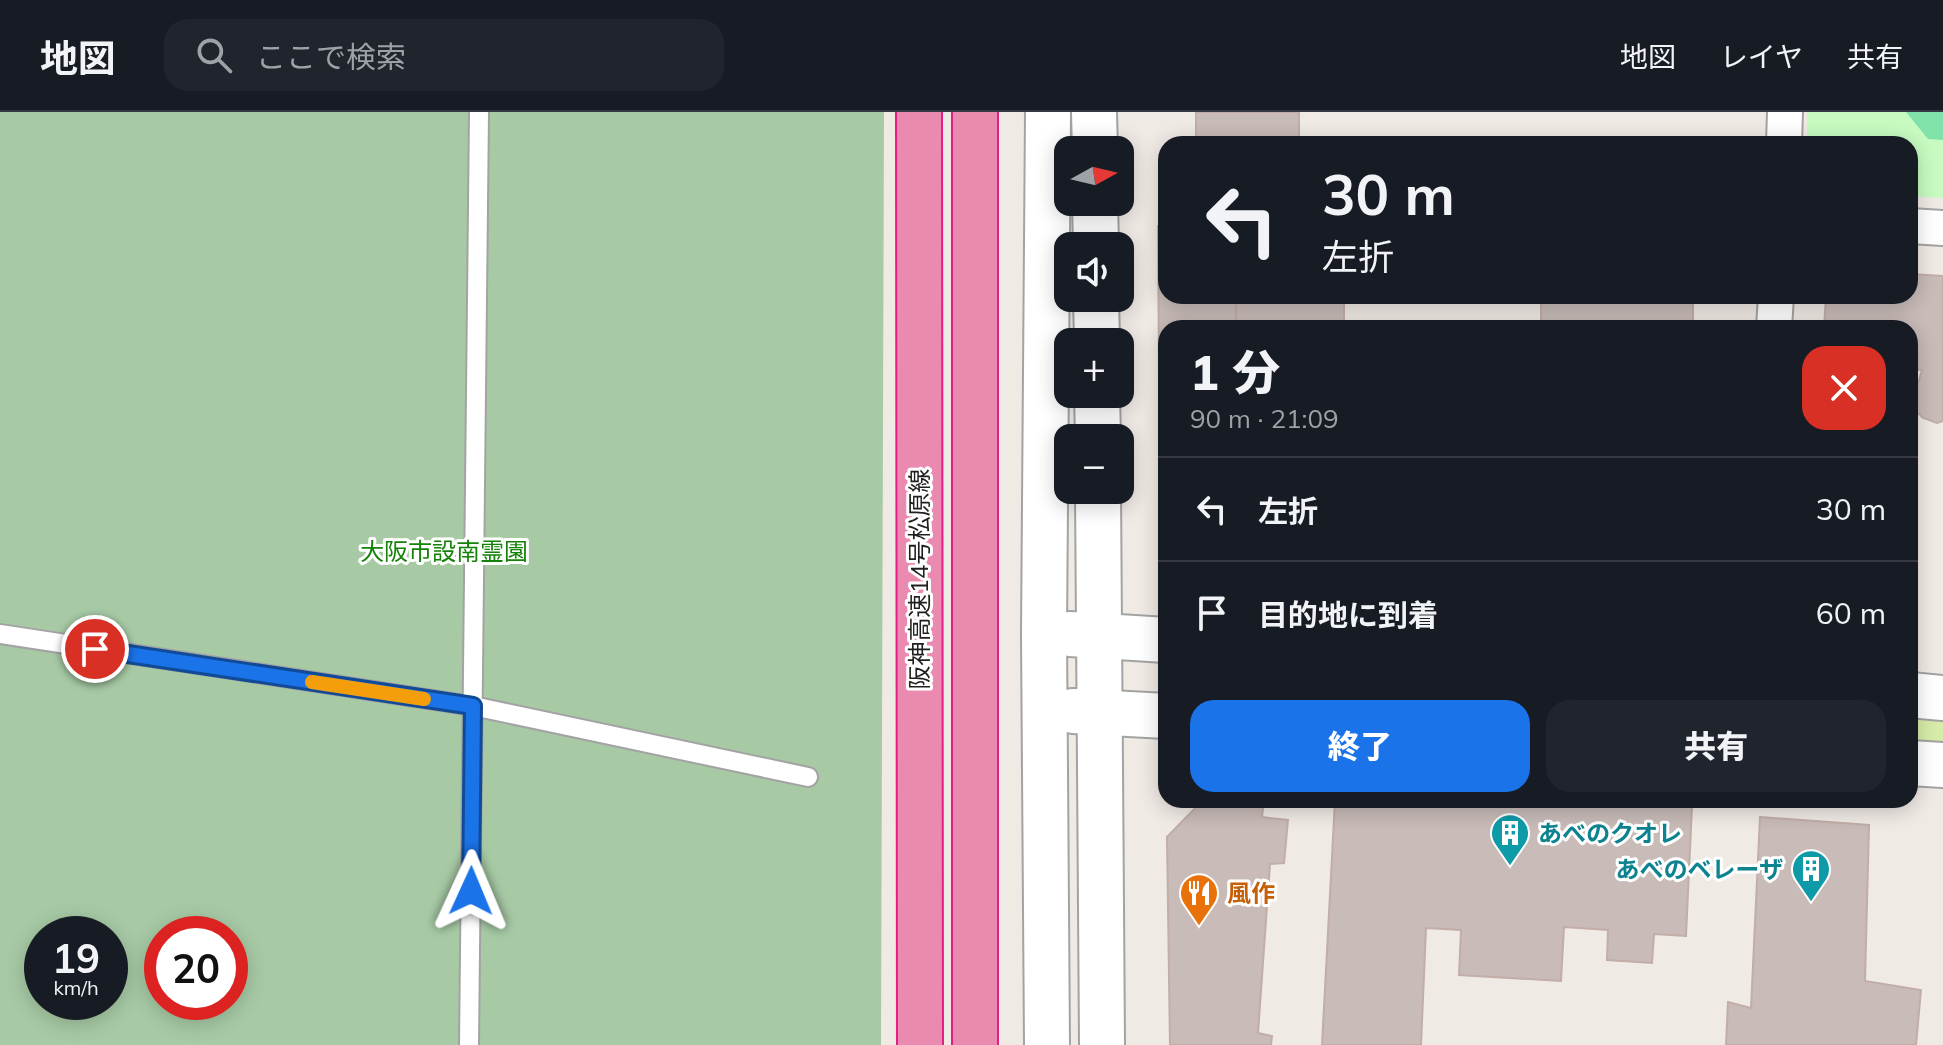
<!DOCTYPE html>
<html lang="ja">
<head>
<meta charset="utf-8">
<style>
  :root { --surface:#171b24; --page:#20242c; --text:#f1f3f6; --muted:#9ea1a6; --line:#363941; --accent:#1a73e8 }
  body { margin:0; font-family:Mulish,"Noto Sans JP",sans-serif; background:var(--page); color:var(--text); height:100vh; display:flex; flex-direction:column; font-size:30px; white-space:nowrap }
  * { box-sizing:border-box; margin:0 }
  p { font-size:26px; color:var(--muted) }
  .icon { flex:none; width:44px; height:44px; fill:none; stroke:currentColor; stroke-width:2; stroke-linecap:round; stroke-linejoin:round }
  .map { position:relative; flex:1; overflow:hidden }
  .details { position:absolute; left:1158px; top:208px; width:760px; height:488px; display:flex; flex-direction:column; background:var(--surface); border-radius:24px; box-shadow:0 4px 20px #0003 }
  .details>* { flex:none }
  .top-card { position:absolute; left:1158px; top:24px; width:760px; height:168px; border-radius:24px; box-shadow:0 4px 20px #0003; background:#171b24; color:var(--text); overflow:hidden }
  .needle { width:52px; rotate:82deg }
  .buttons { position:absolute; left:1054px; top:24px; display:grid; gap:16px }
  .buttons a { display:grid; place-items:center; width:80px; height:80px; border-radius:16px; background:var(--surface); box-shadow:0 4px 20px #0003; font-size:40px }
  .speed { position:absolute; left:24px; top:804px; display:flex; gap:16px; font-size:40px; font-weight:700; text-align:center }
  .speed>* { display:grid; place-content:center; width:104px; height:104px; border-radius:50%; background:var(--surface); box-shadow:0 4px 20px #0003; line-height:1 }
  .speed small { font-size:20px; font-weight:400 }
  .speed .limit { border:12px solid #d22; background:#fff; color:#111 }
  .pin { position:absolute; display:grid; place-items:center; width:68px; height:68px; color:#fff; margin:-34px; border:4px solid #fff; border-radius:50%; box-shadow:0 2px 8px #0007 }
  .me { position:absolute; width:88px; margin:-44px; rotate:1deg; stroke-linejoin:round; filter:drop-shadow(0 0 6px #0008) }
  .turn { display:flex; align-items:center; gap:28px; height:168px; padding:0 32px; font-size:36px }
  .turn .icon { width:104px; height:104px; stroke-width:2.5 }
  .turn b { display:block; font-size:56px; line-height:68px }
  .round { display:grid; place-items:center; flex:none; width:84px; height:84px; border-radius:24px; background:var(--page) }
  .summary { display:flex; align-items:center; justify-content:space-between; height:136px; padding:0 32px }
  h1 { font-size:48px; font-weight:800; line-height:60px }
  .primary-button { display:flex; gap:16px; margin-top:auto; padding:16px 32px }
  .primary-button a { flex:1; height:92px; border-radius:24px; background:var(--accent); color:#fff; font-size:32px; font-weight:800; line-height:92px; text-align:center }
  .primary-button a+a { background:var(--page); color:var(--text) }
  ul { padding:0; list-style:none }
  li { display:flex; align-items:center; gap:24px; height:104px; padding:0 32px; border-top:2px solid var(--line) }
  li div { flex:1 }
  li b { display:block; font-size:30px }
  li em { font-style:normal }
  header { display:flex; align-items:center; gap:48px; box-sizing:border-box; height:112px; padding:0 40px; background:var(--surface); border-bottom:2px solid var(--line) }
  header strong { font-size:38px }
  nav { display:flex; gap:44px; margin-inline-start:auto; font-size:28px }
  .search { width:560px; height:72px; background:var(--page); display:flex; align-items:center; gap:20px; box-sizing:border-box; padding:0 28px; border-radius:24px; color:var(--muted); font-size:30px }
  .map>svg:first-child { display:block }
  .grass { fill:#d7eca9 }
  .cemetery { fill:#a7caa5; fill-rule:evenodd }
  .park { fill:#c7fbc1 }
  .pitch { fill:#80e2a9 }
  .building { fill:#c8bbb8; stroke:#c2ada7; stroke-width:2 }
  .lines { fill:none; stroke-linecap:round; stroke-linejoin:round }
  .service-casing { stroke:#a3a3a3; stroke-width:22 }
  .minor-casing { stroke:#a3a3a3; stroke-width:38 }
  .tertiary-casing { stroke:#a3a3a3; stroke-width:48 }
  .motorway-casing { stroke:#e11f87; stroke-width:48 }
  .service { stroke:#fff; stroke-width:18 }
  .minor { stroke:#fff; stroke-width:34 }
  .tertiary { stroke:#fff; stroke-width:44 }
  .motorway { stroke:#ea8aae; stroke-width:44 }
  .route-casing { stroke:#114b97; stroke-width:20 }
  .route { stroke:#1a73e8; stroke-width:14 }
  .slow { stroke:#f59e0b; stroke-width:14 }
  .labels { text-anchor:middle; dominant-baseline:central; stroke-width:6; stroke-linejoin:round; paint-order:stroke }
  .park-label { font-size:24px; fill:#158208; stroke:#fff }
  .street-label { font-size:24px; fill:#1f1f1f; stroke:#fff }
  .culture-label { font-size:24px; font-weight:bold; fill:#0d838f; stroke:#fff; text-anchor:start }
  .food-label { font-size:24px; font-weight:bold; fill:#c56008; stroke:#fff; text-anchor:start }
</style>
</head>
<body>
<header>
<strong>地図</strong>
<div class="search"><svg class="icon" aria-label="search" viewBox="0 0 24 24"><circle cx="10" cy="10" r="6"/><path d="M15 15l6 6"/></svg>ここで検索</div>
<nav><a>地図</a><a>レイヤ</a><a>共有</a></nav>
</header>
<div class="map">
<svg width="1943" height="933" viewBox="0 0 1943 933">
  <rect width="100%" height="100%" fill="#f0eae5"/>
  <!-- grass -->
  <path class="grass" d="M1910 601 1943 603V633L1910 631Z"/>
  <!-- cemetery -->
  <path class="cemetery" d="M0 0H884L881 933H0ZM42 822H110V890H42ZM162 822H230V890H162Z"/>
  <!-- park -->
  <path class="park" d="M1807 0H1943V86L1910 84V32H1807Z"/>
  <!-- pitch -->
  <path class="pitch" d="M1906 0H1943V28L1928 27Z"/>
  <!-- building -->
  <g class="building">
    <rect x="1196" y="0" width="103" height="32"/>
    <path d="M1158 114H1166V184L1236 186V216H1166V415L1160 408Z"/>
    <path d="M1910 162 1943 164V309L1937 311 1923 306 1911 294 1922 258 1910 257V216H1824L1826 184H1910Z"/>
    <path d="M1220 184H1344V216H1236V186Z"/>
    <rect x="1541" y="184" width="152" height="32"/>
    <path d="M1203 688H1264L1262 705 1288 708 1284 751 1270 752 1258 921 1272 924 1271 933H1170L1167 725Z"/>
    <path d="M1335 688H1578L1692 694 1686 824 1654 822 1652 851 1607 848 1608 818 1564 815 1561 869 1459 863 1461 818 1426 816 1421 933H1322Z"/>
    <path d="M1760 705 1869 713 1865 869 1921 878 1916 933H1726L1728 890 1751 896Z"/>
  </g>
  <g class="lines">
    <defs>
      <g id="service">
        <path d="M0 522 473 594 808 665"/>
        <path d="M469 933 479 0"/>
      </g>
      <g id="minor">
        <path d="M1784 32 1785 0"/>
        <path d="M1910 114 1943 116"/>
        <path d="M1774 216 1776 184"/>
      </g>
      <g id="tertiary">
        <path d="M1094 0 1095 38"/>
        <path d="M1095 90 1096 134"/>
        <path d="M1096 186 1097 230"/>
        <path d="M1097 282 1098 326"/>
        <path d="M1098 378 1102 933"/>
        <path d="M1070 522 1166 528"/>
        <path d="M1910 583 1943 586"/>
        <path d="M1073 599 1166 604"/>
        <path d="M1910 651 1943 653"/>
        <path d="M1047 933 1044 522 1048 0"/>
      </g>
      <g id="motorway">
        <path d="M919 0 920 933"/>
        <path d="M975 933V0"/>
      </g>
    </defs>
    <!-- service casing -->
    <use href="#service" class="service-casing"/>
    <!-- minor casing -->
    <use href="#minor" class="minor-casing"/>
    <!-- tertiary casing -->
    <use href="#tertiary" class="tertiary-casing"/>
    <!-- motorway casing -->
    <use href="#motorway" class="motorway-casing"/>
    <!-- service -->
    <use href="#service" class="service"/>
    <!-- minor -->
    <use href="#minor" class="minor"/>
    <!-- tertiary -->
    <use href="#tertiary" class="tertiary"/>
    <!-- motorway -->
    <use href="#motorway" class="motorway"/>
  </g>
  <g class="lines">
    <defs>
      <path id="route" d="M95 537 473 594 471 779"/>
    </defs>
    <!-- route casing -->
    <use href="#route" class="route-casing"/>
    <!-- route -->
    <use href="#route" class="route"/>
    <!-- slow -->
    <path class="slow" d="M312 570 424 587"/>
  </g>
  <!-- icons -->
  <defs>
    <symbol id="building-pin" viewBox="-11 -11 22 30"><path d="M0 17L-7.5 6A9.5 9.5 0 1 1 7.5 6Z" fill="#0f9aa8" stroke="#fff"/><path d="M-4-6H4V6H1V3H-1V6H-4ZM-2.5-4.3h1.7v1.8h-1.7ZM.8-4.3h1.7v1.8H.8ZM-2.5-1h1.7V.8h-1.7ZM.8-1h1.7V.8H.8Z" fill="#fff"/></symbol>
    <symbol id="restaurant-pin" viewBox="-11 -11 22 30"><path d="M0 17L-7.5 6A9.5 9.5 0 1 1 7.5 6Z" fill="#e8710a" stroke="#fff"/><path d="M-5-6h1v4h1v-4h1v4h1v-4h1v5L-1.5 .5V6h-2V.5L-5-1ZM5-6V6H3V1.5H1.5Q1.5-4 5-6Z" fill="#fff"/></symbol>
  </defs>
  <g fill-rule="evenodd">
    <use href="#building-pin" x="1488" y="699" width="44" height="60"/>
    <use href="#building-pin" x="1789" y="735" width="44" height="60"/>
    <use href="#restaurant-pin" x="1177" y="759" width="44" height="60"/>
  </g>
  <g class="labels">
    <!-- park labels -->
    <g class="park-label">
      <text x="444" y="439">大阪市設南霊園</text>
    </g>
    <!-- street labels -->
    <g class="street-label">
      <text transform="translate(919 467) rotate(-90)">阪神高速14号松原線</text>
    </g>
    <!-- culture labels -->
    <g class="culture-label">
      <text x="1538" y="721">あべのクオレ</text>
      <text x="1783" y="757" text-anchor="end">あべのベレーザ</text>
    </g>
    <!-- food labels -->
    <g class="food-label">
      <text x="1227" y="781">風作</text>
    </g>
  </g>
</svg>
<div class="buttons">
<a><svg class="needle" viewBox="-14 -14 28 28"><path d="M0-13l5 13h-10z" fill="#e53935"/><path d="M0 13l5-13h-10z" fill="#9ea1a6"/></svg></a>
<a><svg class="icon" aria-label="sound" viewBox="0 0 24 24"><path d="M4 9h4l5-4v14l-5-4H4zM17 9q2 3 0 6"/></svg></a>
<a>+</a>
<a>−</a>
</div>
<div class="speed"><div>19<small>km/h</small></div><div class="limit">20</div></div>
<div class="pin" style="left:95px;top:537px;background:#d93025"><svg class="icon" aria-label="arrive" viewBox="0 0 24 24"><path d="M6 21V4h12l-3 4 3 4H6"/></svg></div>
<svg class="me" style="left:471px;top:779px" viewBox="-20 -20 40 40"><path d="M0-17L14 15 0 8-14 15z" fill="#1a73e8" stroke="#fff" stroke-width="4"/></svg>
<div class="top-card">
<div class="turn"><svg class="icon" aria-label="left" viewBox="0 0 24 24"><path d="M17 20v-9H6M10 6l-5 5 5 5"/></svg><div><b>30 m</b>左折</div></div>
</div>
<section class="details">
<div class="summary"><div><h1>1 分</h1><p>90 m · 21:09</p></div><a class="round" style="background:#d93025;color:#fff"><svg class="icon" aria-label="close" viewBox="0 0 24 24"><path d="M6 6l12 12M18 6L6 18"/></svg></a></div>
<ul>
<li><svg class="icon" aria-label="left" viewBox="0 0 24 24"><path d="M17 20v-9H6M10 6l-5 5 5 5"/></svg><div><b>左折</b></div><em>30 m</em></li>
<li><svg class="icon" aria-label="arrive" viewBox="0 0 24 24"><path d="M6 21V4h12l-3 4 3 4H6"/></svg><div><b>目的地に到着</b></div><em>60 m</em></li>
</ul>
<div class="primary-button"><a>終了</a><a>共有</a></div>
</section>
</div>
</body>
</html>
